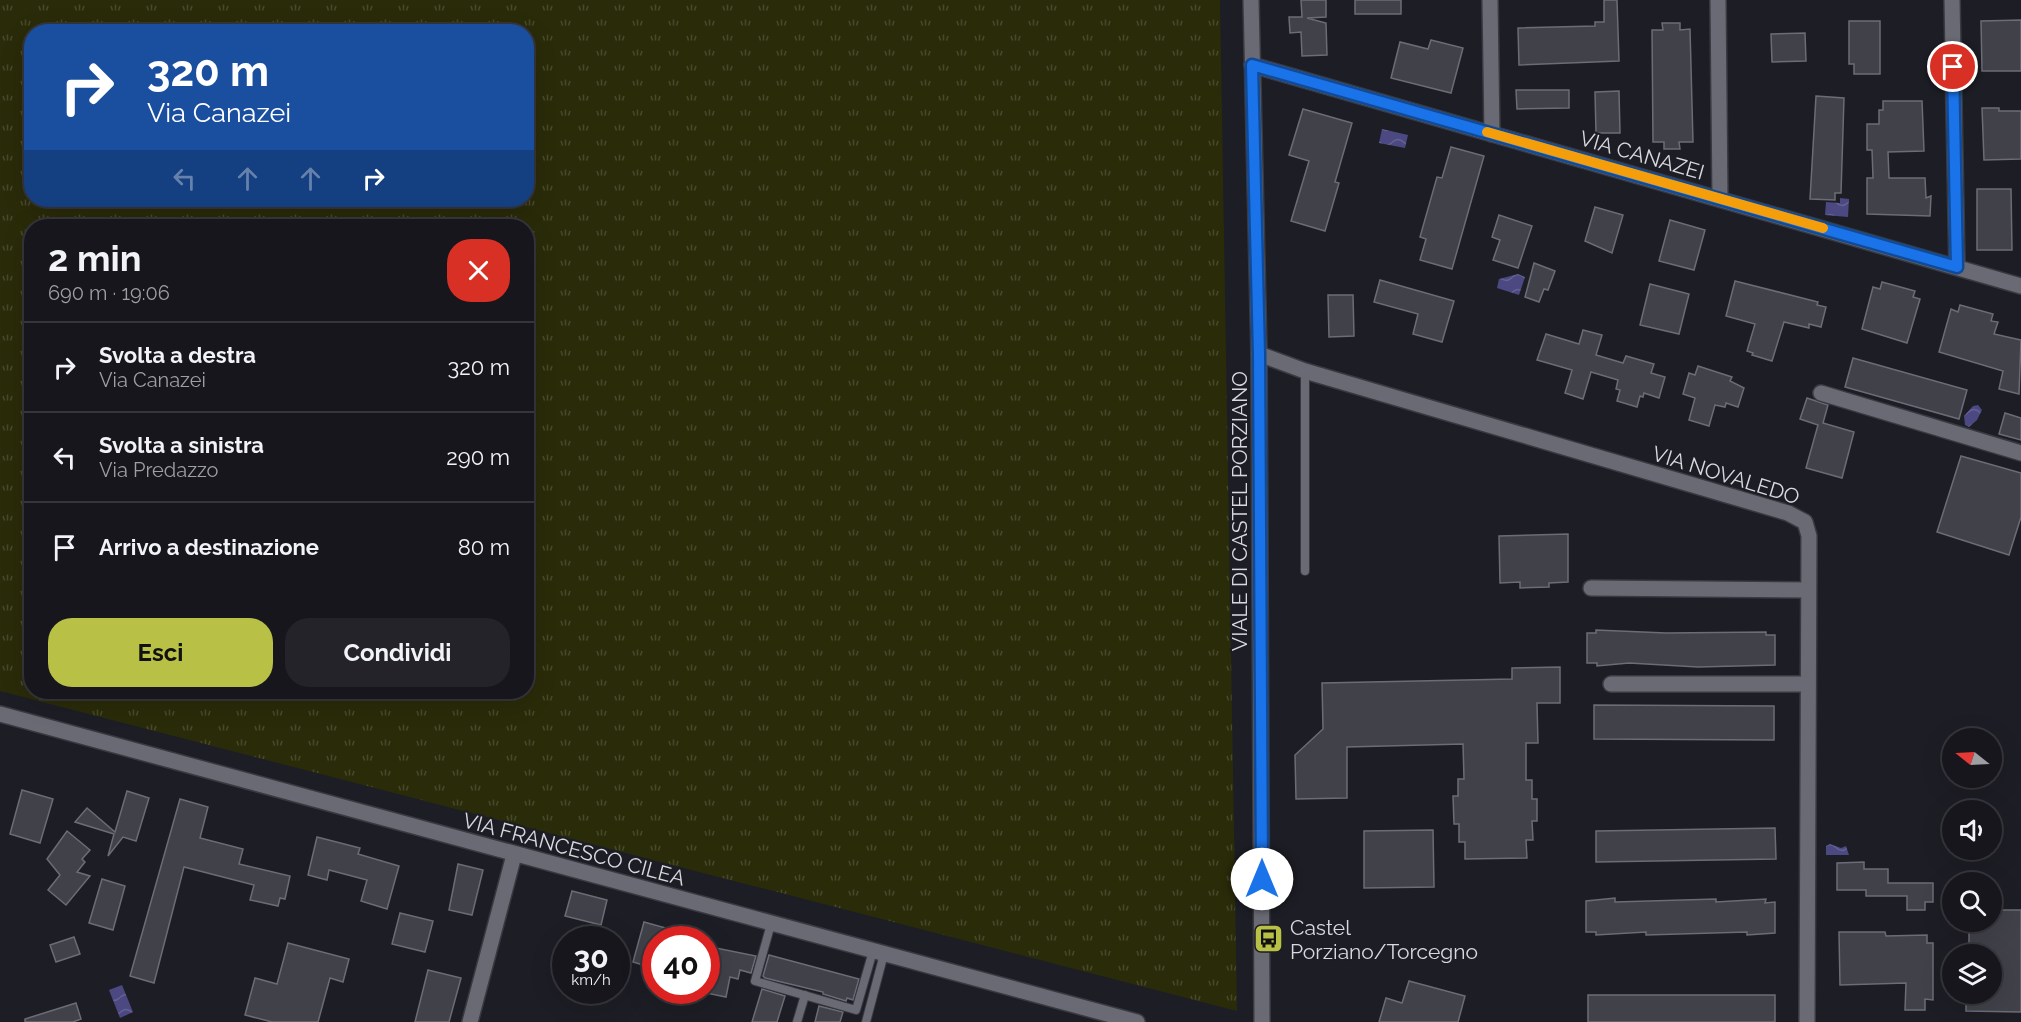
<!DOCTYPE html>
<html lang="it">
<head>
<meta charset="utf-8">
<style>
  :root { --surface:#16161c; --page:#232329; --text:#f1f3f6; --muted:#9e9fa3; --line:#35353b; --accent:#b9c046 }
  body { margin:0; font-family:Raleway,sans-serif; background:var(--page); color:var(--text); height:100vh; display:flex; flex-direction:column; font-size:22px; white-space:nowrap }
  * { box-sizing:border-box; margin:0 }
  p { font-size:20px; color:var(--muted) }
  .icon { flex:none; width:33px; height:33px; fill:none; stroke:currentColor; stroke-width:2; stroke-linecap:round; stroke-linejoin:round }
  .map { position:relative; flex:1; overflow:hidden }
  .side { position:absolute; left:24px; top:219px; width:510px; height:480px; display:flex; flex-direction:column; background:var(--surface); border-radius:24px; box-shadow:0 6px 24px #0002,0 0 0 2px var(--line) }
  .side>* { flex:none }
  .guide { position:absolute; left:24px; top:24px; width:510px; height:183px; border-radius:24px; box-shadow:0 6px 24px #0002,0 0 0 2px var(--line); background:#1a4fa0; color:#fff; overflow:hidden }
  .needle { width:39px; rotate:288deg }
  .buttons { position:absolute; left:1942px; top:728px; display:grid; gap:12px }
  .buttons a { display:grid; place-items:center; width:60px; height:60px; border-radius:50%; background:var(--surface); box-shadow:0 6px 24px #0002,0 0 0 2px var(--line); font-size:30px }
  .speed { position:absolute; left:552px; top:926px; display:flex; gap:12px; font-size:30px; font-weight:700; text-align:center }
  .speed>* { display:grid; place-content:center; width:78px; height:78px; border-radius:50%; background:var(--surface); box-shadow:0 6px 24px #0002,0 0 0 2px var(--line); line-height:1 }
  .speed small { font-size:15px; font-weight:400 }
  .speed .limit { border:9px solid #d22; background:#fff; color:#111 }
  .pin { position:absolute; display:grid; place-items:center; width:51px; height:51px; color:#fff; margin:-26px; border:3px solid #fff; border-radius:50%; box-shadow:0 2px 6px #0007 }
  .me { position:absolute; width:66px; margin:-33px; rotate:0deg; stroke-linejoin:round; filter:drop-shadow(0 0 4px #0008) }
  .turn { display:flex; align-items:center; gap:21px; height:126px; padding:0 24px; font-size:27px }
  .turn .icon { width:78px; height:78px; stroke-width:2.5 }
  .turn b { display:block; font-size:42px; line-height:51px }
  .lanes { display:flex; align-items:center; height:57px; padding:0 24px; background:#0003; justify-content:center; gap:30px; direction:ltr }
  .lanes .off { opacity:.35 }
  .round { display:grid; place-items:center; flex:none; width:63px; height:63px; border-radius:24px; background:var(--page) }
  .headline { display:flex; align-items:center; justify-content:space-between; height:102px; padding:0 24px }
  h1 { font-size:36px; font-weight:700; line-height:45px }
  .primary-button { display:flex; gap:12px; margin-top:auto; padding:12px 24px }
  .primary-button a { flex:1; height:69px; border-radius:24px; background:var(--accent); color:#111; font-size:24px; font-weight:700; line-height:69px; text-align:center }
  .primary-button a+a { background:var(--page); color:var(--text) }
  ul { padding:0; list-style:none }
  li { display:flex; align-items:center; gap:18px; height:90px; padding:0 24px; border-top:2px solid var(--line) }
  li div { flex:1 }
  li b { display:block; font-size:22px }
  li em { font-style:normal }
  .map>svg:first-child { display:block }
  .grass { fill:url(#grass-tufts); fill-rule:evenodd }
  .water { fill:url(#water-waves) }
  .building { fill:#41414a; stroke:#6c6c76; stroke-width:1.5 }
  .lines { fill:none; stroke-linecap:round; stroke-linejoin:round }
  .lane-casing { stroke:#393940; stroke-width:10 }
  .street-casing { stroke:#393940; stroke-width:18 }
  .secondary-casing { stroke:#393940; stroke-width:18 }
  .lane { stroke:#696a73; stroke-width:8 }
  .street { stroke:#696a73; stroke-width:15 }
  .secondary { stroke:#696a73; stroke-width:15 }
  .route-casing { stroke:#114b97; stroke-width:15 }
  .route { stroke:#1a73e8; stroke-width:10 }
  .slow { stroke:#f59e0b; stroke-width:10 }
  .labels { text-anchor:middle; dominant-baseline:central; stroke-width:4.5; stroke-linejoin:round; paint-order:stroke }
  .street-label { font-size:21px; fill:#d8d8de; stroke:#1d1d25 }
  .poi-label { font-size:21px; fill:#d8d8de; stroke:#1d1d25; text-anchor:start }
</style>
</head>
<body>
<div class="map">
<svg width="2021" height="1022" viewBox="0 0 2021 1022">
  <defs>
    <pattern id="grass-tufts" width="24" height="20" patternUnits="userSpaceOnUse" patternTransform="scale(1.5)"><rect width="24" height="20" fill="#2a2b09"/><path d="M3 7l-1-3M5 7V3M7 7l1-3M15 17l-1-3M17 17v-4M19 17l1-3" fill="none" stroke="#48492c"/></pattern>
    <pattern id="water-waves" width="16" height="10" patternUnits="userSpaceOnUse" patternTransform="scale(1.5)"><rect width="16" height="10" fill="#4b4882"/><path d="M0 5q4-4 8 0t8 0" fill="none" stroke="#646293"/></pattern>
  </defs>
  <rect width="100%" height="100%" fill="#1d1d25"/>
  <!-- grass -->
  <path class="grass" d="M0 0H1220L1237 1011 0 691ZM32 32H526V200H32ZM32 226H526V692H32Z"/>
  <!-- water -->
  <g class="water">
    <path d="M1382 129 1408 135 1405 148 1379 143Z"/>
    <path d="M1840 198 1849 199 1848 217 1825 215 1826 202 1840 203Z"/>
    <path d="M1518 274 1525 277 1519 295 1497 288 1499 279Z"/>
    <path d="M1978 405 1982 410 1977 420 1969 427 1965 425 1964 416 1973 406Z"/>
    <path d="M1830 844 1841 848 1846 846 1849 855H1826V846Z"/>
    <path d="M122 985 133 1012 120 1018 109 990Z"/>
  </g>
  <!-- building -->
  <g class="building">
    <path d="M1301 0H1326V17L1307 18 1326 23 1327 55 1302 56 1301 32 1290 33 1289 17H1302Z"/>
    <rect x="1355" y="0" width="46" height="14"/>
    <path d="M1604 0H1617L1619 61 1519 65 1518 28 1595 26V22H1604Z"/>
    <path d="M2021 20V71H1982L1981 21Z"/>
    <path d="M1849 21H1880V74H1854V64H1849Z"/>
    <path d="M1662 23H1680V30L1690 29 1693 142H1679L1680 149H1664V142H1653L1652 30H1663Z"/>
    <path d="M1805 33 1806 61 1772 62 1771 34Z"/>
    <path d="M1431 40 1463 48 1451 93 1391 78 1400 42 1428 49Z"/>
    <path d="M1516 90H1569V108L1517 109Z"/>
    <path d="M1619 91 1620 133H1596L1595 92Z"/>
    <path d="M1816 96 1844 98 1841 193H1835V200L1810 199Z"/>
    <path d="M1883 101H1922L1924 151 1888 152 1889 178H1925L1926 198 1931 196 1930 216 1867 214V178H1873L1872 150H1867V124H1879V110H1883Z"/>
    <path d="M1982 108H1999V111H2021V159L1984 160Z"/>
    <path d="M1303 109 1352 123 1335 182 1339 183 1325 231 1291 221 1309 161 1289 155Z"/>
    <path d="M1451 147 1484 156 1452 269 1420 260 1426 239 1420 237 1437 177 1442 178Z"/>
    <path d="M1977 189H2011L2012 250H1977Z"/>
    <path d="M1595 207 1623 215 1612 253 1585 241Z"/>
    <path d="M1499 215 1532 226 1518 268 1493 260 1500 240 1492 237Z"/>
    <path d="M1670 220 1705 230 1694 270 1659 261Z"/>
    <path d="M1534 263 1555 271 1548 290 1544 289 1539 302 1525 297Z"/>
    <path d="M1380 280 1454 301 1442 342 1413 334 1418 314 1374 302Z"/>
    <path d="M1735 281 1818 302 1817 305 1826 307 1821 327 1809 324V328L1784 322 1772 361 1752 355 1753 353 1747 351 1755 324 1726 316Z"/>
    <path d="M1882 282 1915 291 1913 297 1920 299 1907 343 1862 329 1873 287 1880 289Z"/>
    <path d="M1650 284 1689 294 1679 334 1640 325Z"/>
    <path d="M1328 295H1353L1354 336 1329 337Z"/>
    <path d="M1960 305 1993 314 1991 321 1998 322 1994 334 2021 340 2019 394 1999 389 2003 371 1939 352 1951 309 1958 312Z"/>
    <path d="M1583 330 1602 335 1596 355 1623 363 1626 356 1654 364 1651 373 1665 377 1659 398 1644 393 1643 397 1640 396 1637 407 1617 401 1620 390 1616 389 1618 380 1591 372 1583 399 1565 393 1572 370 1537 360 1546 334 1579 344Z"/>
    <path d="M1853 358 1967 390 1959 419 1845 387Z"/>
    <path d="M1698 366 1732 377 1730 381 1744 388 1738 407 1726 403 1725 407 1715 405 1709 426 1689 420 1695 398 1683 394 1689 373 1695 375Z"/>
    <path d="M1807 398 1828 405 1823 423 1854 432 1842 478 1806 468 1818 425 1800 419Z"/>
    <path d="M2005 413 2021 418V440L1999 434Z"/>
    <path d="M1961 456 2021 473V517L2009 555 1937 532Z"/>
    <path d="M1568 534V582L1549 583V587L1520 588V582L1500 583 1499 536Z"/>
    <path d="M1596 630 1666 633 1766 632V635H1775V665L1698 667 1629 663 1597 666V663H1587V633H1596Z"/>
    <path d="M1560 667V703H1537L1538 743H1526V780H1532V799H1537V821H1532L1533 840H1526L1527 858 1465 859V842H1459V824H1454L1453 796H1458V779H1464L1463 744 1347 747V798L1296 799 1295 755 1323 729 1322 683 1512 679V668Z"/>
    <path d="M1594 705 1774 706V740L1594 739Z"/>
    <path d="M22 790 53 799 40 843 10 834Z"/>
    <path d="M127 791 149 798 136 841 123 837 108 856 114 834 75 822 87 808 115 832Z"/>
    <path d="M180 799 208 807 200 838 243 849 239 864 290 876 285 899 280 898 278 906 250 900 254 885 184 867 154 983 130 976Z"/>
    <path d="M1775 828 1776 859 1596 862V831Z"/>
    <path d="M1433 830 1434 887 1364 888V831Z"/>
    <path d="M67 831 90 850 82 859 85 862 77 872 90 876 66 905 48 890 60 875 47 859Z"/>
    <path d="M317 837 360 848 358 854 399 866 387 909 361 901 367 880 329 870 327 880 308 875Z"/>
    <path d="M1864 862V869H1888V883H1933V902H1925V910H1907V896H1866V890H1837V863Z"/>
    <path d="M458 864 483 870 472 915 449 910Z"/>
    <path d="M102 879 125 886 113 930 89 923Z"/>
    <path d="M572 891 607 900 601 925 565 916Z"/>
    <path d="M1615 898V902L1716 899V902L1766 899 1765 903 1775 902V933L1747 935V932L1646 935V932L1596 935V932H1586V901Z"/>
    <path d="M1992 910H2021V1012L1966 1011V993H1992V954H1969V921H1992Z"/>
    <path d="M400 913 433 921 425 952 392 944Z"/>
    <path d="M644 922 691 935V939H656V969L633 962Z"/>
    <path d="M1839 932H1885L1886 936 1927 935V943H1933V1000L1925 999V1010H1905L1906 983 1840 985Z"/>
    <path d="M74 937 80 954 56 962 50 945Z"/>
    <path d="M288 943 349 959 343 982 330 978 318 1022H272L245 1015 255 978 277 984Z"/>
    <path d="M706 946 756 956 751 973 740 970 738 979 730 977 726 997 706 993Z"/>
    <path d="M769 955 859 979 853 1000 847 998 846 1001 823 994V992L765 978 763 976Z"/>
    <path d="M428 970 461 978 449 1022H415Z"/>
    <path d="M1409 981 1465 996 1458 1022H1379L1386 998 1402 1003Z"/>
    <path d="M762 989 785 996 777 1022H752Z"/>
    <rect x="1588" y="995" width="187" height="27"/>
    <path d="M76 1003 81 1019 73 1022H25V1019Z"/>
    <path d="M819 1006 843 1012 840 1022H815Z"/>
  </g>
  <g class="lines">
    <defs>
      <g id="lane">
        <path d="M1305 571V371"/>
        <path d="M771 924 755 981 856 1010 873 951"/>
        <path d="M797 1022 805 995"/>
        <path d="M866 1022 884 954"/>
      </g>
      <g id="street">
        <path d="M1490 0 1492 134"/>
        <path d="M1718 0 1720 198"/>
        <path d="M1952 0 1957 267"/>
        <path d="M1252 65 2021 286"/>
        <path d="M1259 354 1305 371 1788 513 1805 522 1809 536 1807 1022"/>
        <path d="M1821 393 2021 453"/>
        <path d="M1591 588 1808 590"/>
        <path d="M1611 684H1808"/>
        <path d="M0 714 1137 1022"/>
        <path d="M470 1022 514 855"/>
      </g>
      <path id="secondary" d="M1251 0 1259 354 1262 1022"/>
    </defs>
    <!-- lane casing -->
    <use href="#lane" class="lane-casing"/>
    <!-- street casing -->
    <use href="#street" class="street-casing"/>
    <!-- secondary casing -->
    <use href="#secondary" class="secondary-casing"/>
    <!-- lane -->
    <use href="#lane" class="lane"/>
    <!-- street -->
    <use href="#street" class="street"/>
    <!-- secondary -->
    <use href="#secondary" class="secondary"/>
  </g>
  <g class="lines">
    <defs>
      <path id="route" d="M1262 879 1259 354 1252 65 1957 267 1953 67"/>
    </defs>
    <!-- route casing -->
    <use href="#route" class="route-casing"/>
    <!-- route -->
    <use href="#route" class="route"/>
    <!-- slow -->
    <path class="slow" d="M1487 132 1823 228"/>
  </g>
  <!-- icons -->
  <defs>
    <symbol id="bus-square" viewBox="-11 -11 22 22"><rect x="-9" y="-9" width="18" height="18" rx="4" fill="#b9c046" stroke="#1d1d25"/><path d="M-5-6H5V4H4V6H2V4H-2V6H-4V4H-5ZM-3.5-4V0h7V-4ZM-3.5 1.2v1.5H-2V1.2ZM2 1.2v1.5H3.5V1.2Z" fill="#111"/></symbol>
  </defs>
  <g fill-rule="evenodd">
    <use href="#bus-square" x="1252" y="922" width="33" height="33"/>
  </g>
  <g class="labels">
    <!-- street labels -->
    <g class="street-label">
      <text transform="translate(1642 155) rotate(16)">VIA CANAZEI</text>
      <text transform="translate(1726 475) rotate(17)">VIA NOVALEDO</text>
      <text transform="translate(1239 511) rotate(-90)">VIALE DI CASTEL PORZIANO</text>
      <text transform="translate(574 849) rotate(15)">VIA FRANCESCO CILEA</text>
    </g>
    <!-- poi labels -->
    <g class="poi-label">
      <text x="1290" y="927">Castel<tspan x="1290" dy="24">Porziano/Torcegno</tspan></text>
    </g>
  </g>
</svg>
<div class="buttons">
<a><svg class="needle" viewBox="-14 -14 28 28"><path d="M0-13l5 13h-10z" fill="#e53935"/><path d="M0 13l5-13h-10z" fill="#9e9fa3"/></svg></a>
<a><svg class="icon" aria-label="sound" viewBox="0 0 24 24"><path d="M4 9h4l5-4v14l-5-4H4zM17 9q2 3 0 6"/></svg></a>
<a><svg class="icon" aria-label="search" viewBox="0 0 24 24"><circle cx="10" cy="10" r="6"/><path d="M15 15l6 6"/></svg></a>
<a><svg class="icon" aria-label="layers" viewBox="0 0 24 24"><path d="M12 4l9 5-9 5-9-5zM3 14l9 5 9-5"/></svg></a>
</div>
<div class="speed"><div>30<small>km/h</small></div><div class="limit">40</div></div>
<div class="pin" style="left:1953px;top:67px;background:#d93025"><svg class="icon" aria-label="arrive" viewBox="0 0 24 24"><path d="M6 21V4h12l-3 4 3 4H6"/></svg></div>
<svg class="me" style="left:1262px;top:879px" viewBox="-20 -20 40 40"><circle r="19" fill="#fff"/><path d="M0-13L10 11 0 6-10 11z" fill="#1a73e8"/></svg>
<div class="guide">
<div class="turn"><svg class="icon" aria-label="right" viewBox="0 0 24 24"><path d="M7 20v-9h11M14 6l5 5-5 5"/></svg><div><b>320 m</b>Via Canazei</div></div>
<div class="lanes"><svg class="icon off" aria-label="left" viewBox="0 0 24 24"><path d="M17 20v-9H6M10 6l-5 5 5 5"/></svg><svg class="icon off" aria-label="ahead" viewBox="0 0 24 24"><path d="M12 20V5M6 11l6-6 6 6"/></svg><svg class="icon off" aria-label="ahead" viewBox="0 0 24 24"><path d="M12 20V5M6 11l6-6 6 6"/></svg><svg class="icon" aria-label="right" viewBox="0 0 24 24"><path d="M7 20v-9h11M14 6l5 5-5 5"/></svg></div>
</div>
<section class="side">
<div class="headline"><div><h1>2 min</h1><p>690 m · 19:06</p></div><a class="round" style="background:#d93025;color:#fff"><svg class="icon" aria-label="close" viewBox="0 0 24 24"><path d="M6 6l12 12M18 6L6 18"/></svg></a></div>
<ul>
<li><svg class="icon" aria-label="right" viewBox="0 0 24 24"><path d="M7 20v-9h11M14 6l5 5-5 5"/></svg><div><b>Svolta a destra</b><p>Via Canazei</p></div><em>320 m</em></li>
<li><svg class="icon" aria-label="left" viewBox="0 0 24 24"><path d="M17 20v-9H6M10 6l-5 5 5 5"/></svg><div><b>Svolta a sinistra</b><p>Via Predazzo</p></div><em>290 m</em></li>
<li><svg class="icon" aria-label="arrive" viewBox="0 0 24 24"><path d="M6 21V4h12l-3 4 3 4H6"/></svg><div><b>Arrivo a destinazione</b></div><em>80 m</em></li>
</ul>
<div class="primary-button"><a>Esci</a><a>Condividi</a></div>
</section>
</div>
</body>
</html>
